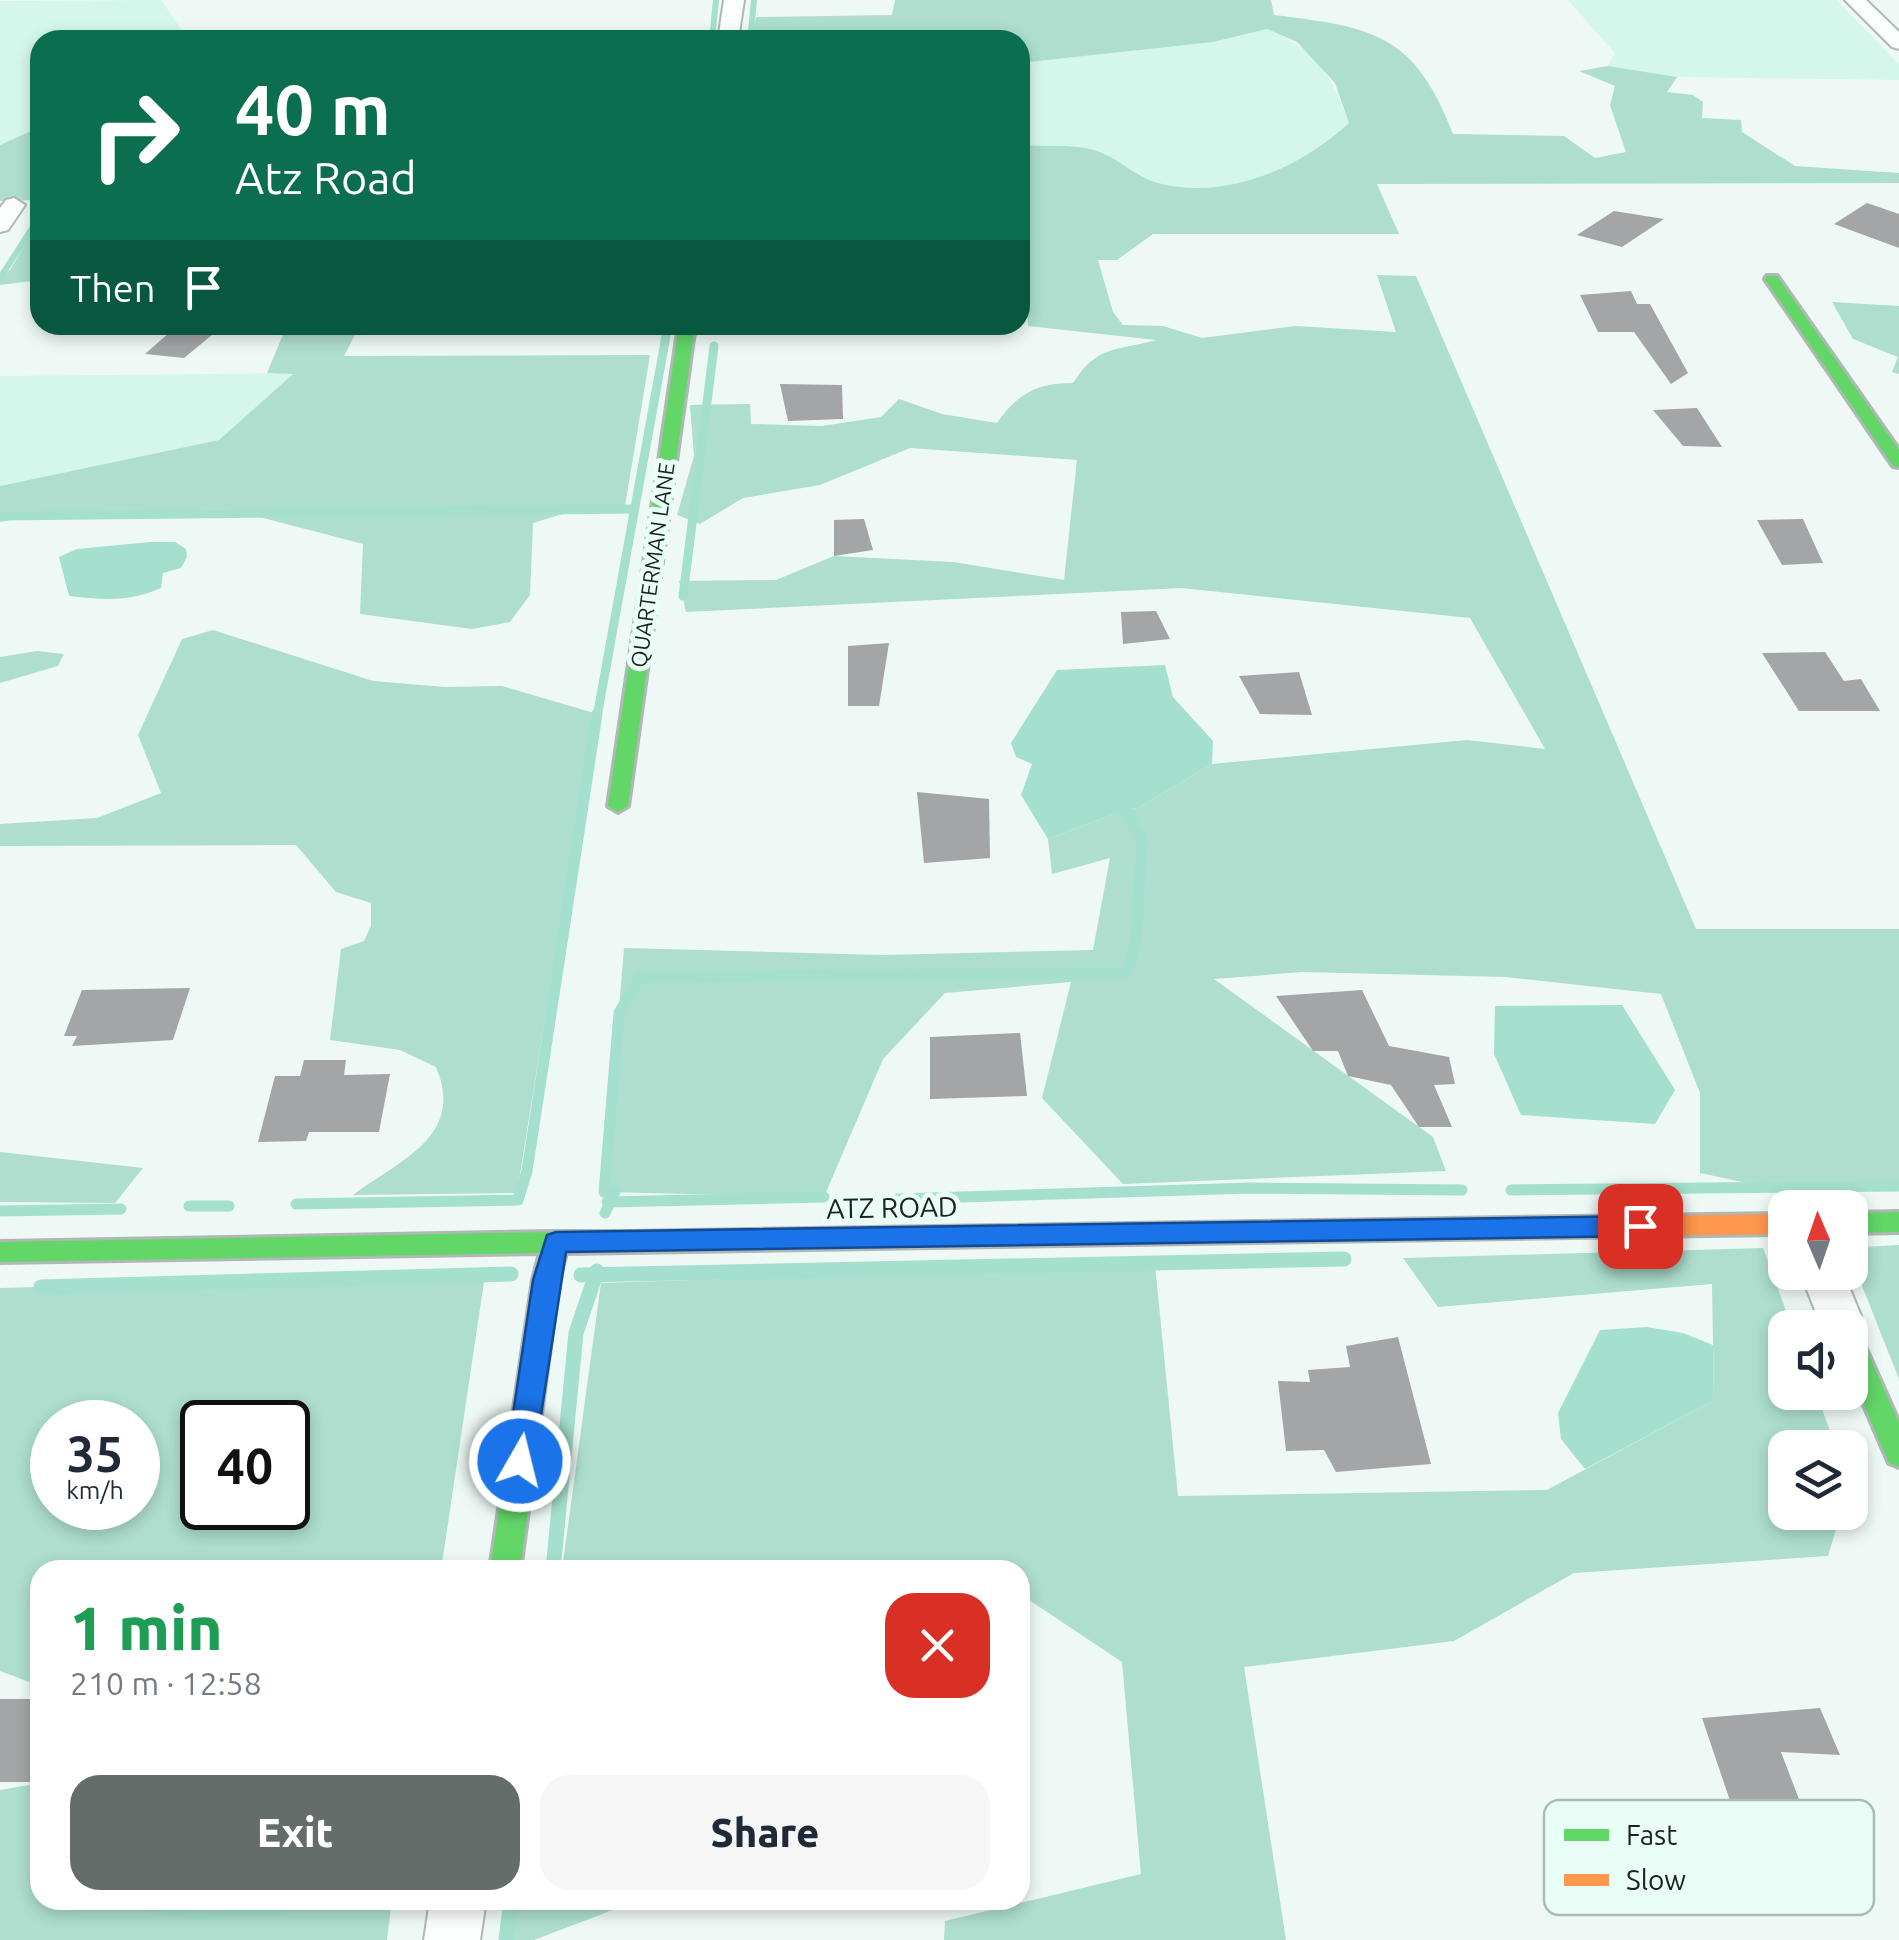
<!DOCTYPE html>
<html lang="en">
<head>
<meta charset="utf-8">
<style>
  :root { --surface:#fff; --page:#f6f6f7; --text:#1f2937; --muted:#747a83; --accent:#656d6b }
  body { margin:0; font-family:Ubuntu,sans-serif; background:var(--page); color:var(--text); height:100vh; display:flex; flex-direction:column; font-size:38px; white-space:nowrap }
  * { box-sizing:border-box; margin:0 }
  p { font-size:32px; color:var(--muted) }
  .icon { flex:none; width:55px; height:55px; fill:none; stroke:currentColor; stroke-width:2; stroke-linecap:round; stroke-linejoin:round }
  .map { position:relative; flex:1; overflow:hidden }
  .panel { position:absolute; left:30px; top:1560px; width:1000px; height:350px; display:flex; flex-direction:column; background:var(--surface); border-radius:30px; box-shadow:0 5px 15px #0003 }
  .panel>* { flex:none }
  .guide { position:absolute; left:30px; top:30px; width:1000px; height:305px; border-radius:30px; box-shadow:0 5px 15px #0003; background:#0b6e4f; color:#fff; overflow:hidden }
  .needle { width:65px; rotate:358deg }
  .buttons { position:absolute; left:1768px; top:1190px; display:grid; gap:20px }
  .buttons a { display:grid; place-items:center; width:100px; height:100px; border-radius:20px; background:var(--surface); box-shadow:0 5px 15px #0003; font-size:50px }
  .speed { position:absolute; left:30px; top:1400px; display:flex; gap:20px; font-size:50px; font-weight:700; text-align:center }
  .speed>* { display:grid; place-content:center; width:130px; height:130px; border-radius:50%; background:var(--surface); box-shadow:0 5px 15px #0003; line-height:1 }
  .speed small { font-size:25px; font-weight:400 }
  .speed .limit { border:5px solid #111; border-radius:15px; background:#fff; color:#111 }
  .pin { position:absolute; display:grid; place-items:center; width:85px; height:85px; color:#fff; margin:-42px; border-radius:20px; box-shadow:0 5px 15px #0006 }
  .me { position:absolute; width:110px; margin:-55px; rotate:8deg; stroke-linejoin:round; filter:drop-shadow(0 0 8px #0008) }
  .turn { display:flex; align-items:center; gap:35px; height:210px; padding:0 40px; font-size:45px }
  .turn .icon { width:130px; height:130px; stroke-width:2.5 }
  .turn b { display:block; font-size:70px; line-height:85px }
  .then { display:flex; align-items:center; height:95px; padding:0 40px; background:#0003; gap:20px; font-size:38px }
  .round { display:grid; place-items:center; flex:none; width:105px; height:105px; border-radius:30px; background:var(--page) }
  .summary { display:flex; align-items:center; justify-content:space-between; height:170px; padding:0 40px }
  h1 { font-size:60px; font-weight:800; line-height:75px; color:#1e9e55 }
  .primary-button { display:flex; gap:20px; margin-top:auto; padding:20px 40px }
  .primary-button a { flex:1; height:115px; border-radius:30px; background:var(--accent); color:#fff; font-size:40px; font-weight:800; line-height:115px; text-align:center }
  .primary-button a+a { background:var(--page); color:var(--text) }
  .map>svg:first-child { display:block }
  .green { fill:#d5f6eb }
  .forest { fill:#addece; fill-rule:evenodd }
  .water { fill:#a4e0cd }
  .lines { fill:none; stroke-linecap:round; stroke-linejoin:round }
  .stream-far3 { stroke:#a4e0cd; stroke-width:6 }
  .stream-far2 { stroke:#a4e0cd; stroke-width:9 }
  .stream-far1 { stroke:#a4e0cd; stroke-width:11 }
  .stream { stroke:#a4e0cd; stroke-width:15 }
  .building { fill:#a3a5a6 }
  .street-casing { stroke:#afb8b5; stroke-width:4 }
  .fast-casing { stroke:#afb8b5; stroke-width:6 }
  .slow-casing { stroke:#afb8b5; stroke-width:6 }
  .street { fill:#fcfefe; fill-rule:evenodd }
  .fast { fill:#63d668; fill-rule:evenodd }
  .slow { fill:#ff974d; fill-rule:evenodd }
  .route { fill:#1a73e8; stroke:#114b97; stroke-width:2.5 }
  .labels { text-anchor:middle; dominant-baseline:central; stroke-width:10; stroke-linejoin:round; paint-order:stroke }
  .far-street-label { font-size:22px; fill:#1b2220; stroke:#e9fef6 }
  .street-label { font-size:28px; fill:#1b2220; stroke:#e9fef6 }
  .key { fill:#e9fef6; stroke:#abbcb6; stroke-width:2.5 }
  .key-label { font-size:28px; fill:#1b2220 }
</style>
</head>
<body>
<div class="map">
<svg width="1899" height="1940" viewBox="0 0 1899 1940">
  <rect width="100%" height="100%" fill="#eef9f5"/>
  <!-- green -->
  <g class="green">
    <path d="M161 0 183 32 177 40H40V127L0 145V1Z"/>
    <path d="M1568 0H1836L1899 64V80L1677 77 1608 66 1615 53Z"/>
    <path d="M1267 29C1316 50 1331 74 1349 123 1300 168 1226 201 1158 183 1137 177 1118 158 1097 151 1075 143 1043 147 1020 145V63L1213 42Z"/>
    <path d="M294 373 219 440 0 486V376Z"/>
  </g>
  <!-- forest -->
  <g class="forest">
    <path d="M895 0H1271L1274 15C1373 27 1415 34 1453 134L1564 136 1595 158 1626 152 1610 105 1615 86 1579 71 1608 66 1677 77 1667 92 1693 95 1703 102 1702 118 1741 120 1742 132 1795 166 1899 173V183L1377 184 1399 234H1153L1117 260H1098L1113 312 1123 325 1163 326 1202 338 1295 326 1396 332 1377 275 1416 276 1696 929H1899V1182L1761 1186 1700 1173V1093L1661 994 1505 977 1302 972 1214 979 1433 1137 1446 1171 1123 1184 1042 1098 1071 982 945 993 883 1059 824 1197 604 1192 624 948 883 955 1093 950 1110 858 1052 874 1048 839 1124 810 1138 808 1212 764 1467 740 1545 749 1470 618 1182 588 686 612 679 581 776 580 834 556 953 562 1064 580 1077 460 910 448 820 485 743 498 700 524 677 515 694 456 690 405 750 404 751 424 822 426 881 417 899 399 942 414 997 423C1018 393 1037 383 1073 383 1097 345 1116 351 1156 340L1028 326 1026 261 1020 260V198L1025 180 1020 179V145C1043 147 1075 143 1097 151 1118 158 1136 177 1158 183 1226 201 1300 168 1349 123L1335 83 1297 42 1267 29 1213 42 1020 63V40H751L756 17 892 15Z"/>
    <path d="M40 127V200L0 201V145Z"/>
    <path d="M40 219V280L0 285V279L10 270Z"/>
    <path d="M1832 302 1899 306V374L1892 372 1898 357 1853 339Z"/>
    <path d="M287 325H360L344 356 650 355 624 512 576 510 533 523 530 595 510 622 472 629 360 614 363 544 229 509 38 515 0 522V486L219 440 293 374 267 373Z"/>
    <path d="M213 630 373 681 445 687 502 686 594 713 517 1193 353 1195C402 1159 465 1136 436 1067L400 1050 330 1040 341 949 364 941 371 926V903L336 892 296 845 0 846V824L97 818 161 793 138 735 182 639Z"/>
    <path d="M37 651 64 654 58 666 0 683V657Z"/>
    <path d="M0 1152 143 1168 115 1203 0 1202Z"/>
    <path d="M1899 1245V1379L1857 1273 1863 1247Z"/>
    <path d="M1763 1248 1792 1327 1785 1328V1392L1816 1393 1836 1447 1785 1448V1512L1841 1513 1828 1556 1574 1573 1454 1641 1244 1667 1286 1940H944L945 1921 1141 1874 1122 1662 1020 1594V1570H562L601 1283 1155 1265 1178 1496 1547 1490 1714 1400 1712 1284 1438 1307 1403 1258Z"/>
    <path d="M485 1275 441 1570H40V1686L0 1671V1288ZM52 1422H138V1508H52ZM202 1422H288V1508H202Z"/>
    <path d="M40 1783V1900H392L387 1940H0V1790Z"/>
    <path d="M517 1900H639L534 1940H512Z"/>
  </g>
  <!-- water -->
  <g class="water">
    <path d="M150 542H175L186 549 187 557 181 568 163 573 161 588C130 602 103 600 69 596L59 557 77 549Z"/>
    <path d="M1165 665 1173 697 1213 741 1212 764 1138 808 1124 810 1048 839 1021 795 1032 764 1016 757 1011 743 1057 670Z"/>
    <path d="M1622 1005 1675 1090 1655 1124 1521 1115 1494 1054 1495 1006Z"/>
    <path d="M1647 1327 1683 1333 1713 1345 1714 1400 1585 1469 1561 1439 1558 1413 1600 1330Z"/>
    <path d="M145 1900H285L283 1915 192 1920 145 1910Z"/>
  </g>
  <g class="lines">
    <!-- stream-far3 -->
    <g class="stream-far3">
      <path d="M712 40 716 0"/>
      <path d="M750 40 754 0"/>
      <path d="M0 278 40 216"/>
    </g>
    <!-- stream-far2 -->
    <g class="stream-far2">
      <path d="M0 516 633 509"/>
      <path d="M683 596 714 346"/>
      <path d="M597 717 668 325"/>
    </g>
    <!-- stream-far1 -->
    <g class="stream-far1">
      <path d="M1511 1190 1899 1186"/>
      <path d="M896 1199 1251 1188 1462 1190"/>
      <path d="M607 1202 824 1197"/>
      <path d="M296 1204 518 1200 527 1171 597 714"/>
      <path d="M189 1206H229"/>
      <path d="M0 1211 121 1209"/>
      <path d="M605 1213 615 1192H604L619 1013 640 977 1127 973 1136 938 1142 839 1124 810"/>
    </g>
    <!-- stream -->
    <g class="stream">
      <path d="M581 1275 1344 1259"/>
      <path d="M41 1287 511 1274"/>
      <path d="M553 1570 576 1333 597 1271"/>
      <path d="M506 1940 511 1900"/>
    </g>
  </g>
  <!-- building -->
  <g class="building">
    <path d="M1867 203 1899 214V248L1834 224Z"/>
    <path d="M1614 211 1664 219 1622 247 1577 235Z"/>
    <path d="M1631 291 1637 304H1650L1688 373 1671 384 1634 332H1598L1580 295Z"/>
    <path d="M178 325H224L184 358 145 354Z"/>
    <path d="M780 384 842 385 843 419 788 421Z"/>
    <path d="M1697 408 1722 447 1683 446 1653 410Z"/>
    <path d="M864 519 873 550 834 556V520Z"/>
    <path d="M1803 519 1823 563 1782 565 1757 520Z"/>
    <path d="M1156 611 1170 639 1123 644 1121 612Z"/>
    <path d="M889 643 879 706H848V646Z"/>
    <path d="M1825 652 1844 681 1861 679 1880 711H1799L1762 653Z"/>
    <path d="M1299 672 1312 715 1260 714 1239 676Z"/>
    <path d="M917 792 989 799 990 858 924 863Z"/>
    <path d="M190 988 173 1040 72 1046 77 1036H64L82 990Z"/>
    <path d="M1362 990 1389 1046 1449 1057 1455 1084 1434 1085 1452 1127H1419L1391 1085 1348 1076 1338 1051H1313L1276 996Z"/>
    <path d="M1020 1033 1027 1096 930 1099V1037Z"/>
    <path d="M304 1060H346L344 1075 390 1074 379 1132H309L306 1141 258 1142 275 1076H300Z"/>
    <path d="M1398 1337 1431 1464 1336 1472 1324 1450 1286 1451 1278 1381 1310 1382 1308 1370 1350 1367 1346 1346Z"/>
    <rect x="0" y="1699" width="40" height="83"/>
    <path d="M1820 1708 1840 1755 1781 1752 1813 1836 1744 1842 1702 1718Z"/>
  </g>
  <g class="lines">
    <defs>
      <g id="street">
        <path d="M724 0H744L738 40H718Z"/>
        <path d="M1845 0H1866L1899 32V49L1892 47Z"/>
        <path d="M14 198 25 205 8 230 0 232V208L6 200Z"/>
        <path d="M1800 1272H1843L1866 1328 1860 1341 1850 1344V1328H1822Z"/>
        <path d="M430 1900H486L480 1940H424Z"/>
      </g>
      <g id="fast">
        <path d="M1767 276H1777L1899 450V467L1893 466 1765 279Z"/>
        <path d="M679 325H695L628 806 618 812 608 806Z"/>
        <path d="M1899 1212V1232L1850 1233V1213Z"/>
        <path d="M1572 1217 1581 1220 1585 1227 1581 1234 1572 1237 934 1247 925 1244 921 1237 925 1230 934 1227Z"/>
        <path d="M556 1232H629L638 1235 642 1242 638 1249 629 1252 566 1253 559 1280 520 1570H490L533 1280 540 1253 0 1262V1242Z"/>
        <path d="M1850 1330 1859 1333 1899 1423V1467L1889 1463 1850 1373Z"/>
      </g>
      <g id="slow">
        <path d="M1785 1214V1234L1572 1237 1563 1234 1559 1227 1563 1220 1572 1217Z"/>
        <path d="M934 1227 943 1230 947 1237 943 1244 934 1247 629 1252 620 1249 616 1242 620 1235 629 1232Z"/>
      </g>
    </defs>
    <!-- street casing -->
    <use href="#street" class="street-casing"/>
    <!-- fast casing -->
    <use href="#fast" class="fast-casing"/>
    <!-- slow casing -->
    <use href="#slow" class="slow-casing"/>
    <!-- street -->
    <use href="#street" class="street"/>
    <!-- fast -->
    <use href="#fast" class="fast"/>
    <!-- slow -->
    <use href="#slow" class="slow"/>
  </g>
  <!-- route -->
  <path class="route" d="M1640 1216 1649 1219 1653 1226 1649 1233 1640 1236 566 1252 534 1461 530 1470 520 1473 510 1470 506 1461 533 1280 547 1235 556 1232Z"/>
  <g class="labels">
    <!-- far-street labels -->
    <g class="far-street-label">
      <text transform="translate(652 565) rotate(-82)">QUARTERMAN LANE</text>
    </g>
    <!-- street labels -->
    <g class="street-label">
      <text transform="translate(892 1207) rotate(-1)">ATZ ROAD</text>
    </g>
  </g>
  <!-- legend -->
  <rect x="1544" y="1800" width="330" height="115" rx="15" class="key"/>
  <rect x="1564" y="1829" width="45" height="12" fill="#63d668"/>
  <rect x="1564" y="1874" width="45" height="12" fill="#ff974d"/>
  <g class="key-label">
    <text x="1626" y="1845">Fast</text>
    <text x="1626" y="1890">Slow</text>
  </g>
</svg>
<div class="buttons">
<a><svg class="needle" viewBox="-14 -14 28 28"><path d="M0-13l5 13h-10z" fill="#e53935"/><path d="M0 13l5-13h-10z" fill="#747a83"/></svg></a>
<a><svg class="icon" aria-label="sound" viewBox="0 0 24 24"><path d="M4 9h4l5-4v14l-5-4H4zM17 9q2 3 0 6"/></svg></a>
<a><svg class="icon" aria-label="layers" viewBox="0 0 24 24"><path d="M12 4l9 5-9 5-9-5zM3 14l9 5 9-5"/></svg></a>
</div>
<div class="speed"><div>35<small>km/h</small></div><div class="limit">40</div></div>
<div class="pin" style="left:1640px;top:1226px;background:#d93025"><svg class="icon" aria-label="arrive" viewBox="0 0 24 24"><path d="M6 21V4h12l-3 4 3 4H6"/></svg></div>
<svg class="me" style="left:520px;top:1461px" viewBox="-20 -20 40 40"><circle r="17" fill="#1a73e8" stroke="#fff" stroke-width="3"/><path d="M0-11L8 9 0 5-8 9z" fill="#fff"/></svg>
<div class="guide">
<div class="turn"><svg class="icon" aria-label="right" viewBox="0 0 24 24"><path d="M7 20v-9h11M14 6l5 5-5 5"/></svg><div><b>40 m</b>Atz Road</div></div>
<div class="then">Then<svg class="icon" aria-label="arrive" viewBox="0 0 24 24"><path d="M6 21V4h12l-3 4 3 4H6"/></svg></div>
</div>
<section class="panel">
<div class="summary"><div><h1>1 min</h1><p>210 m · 12:58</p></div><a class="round" style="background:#d93025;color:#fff"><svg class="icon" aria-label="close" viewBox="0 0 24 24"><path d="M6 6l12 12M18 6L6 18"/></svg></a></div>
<div class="primary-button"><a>Exit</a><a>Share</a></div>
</section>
</div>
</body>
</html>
